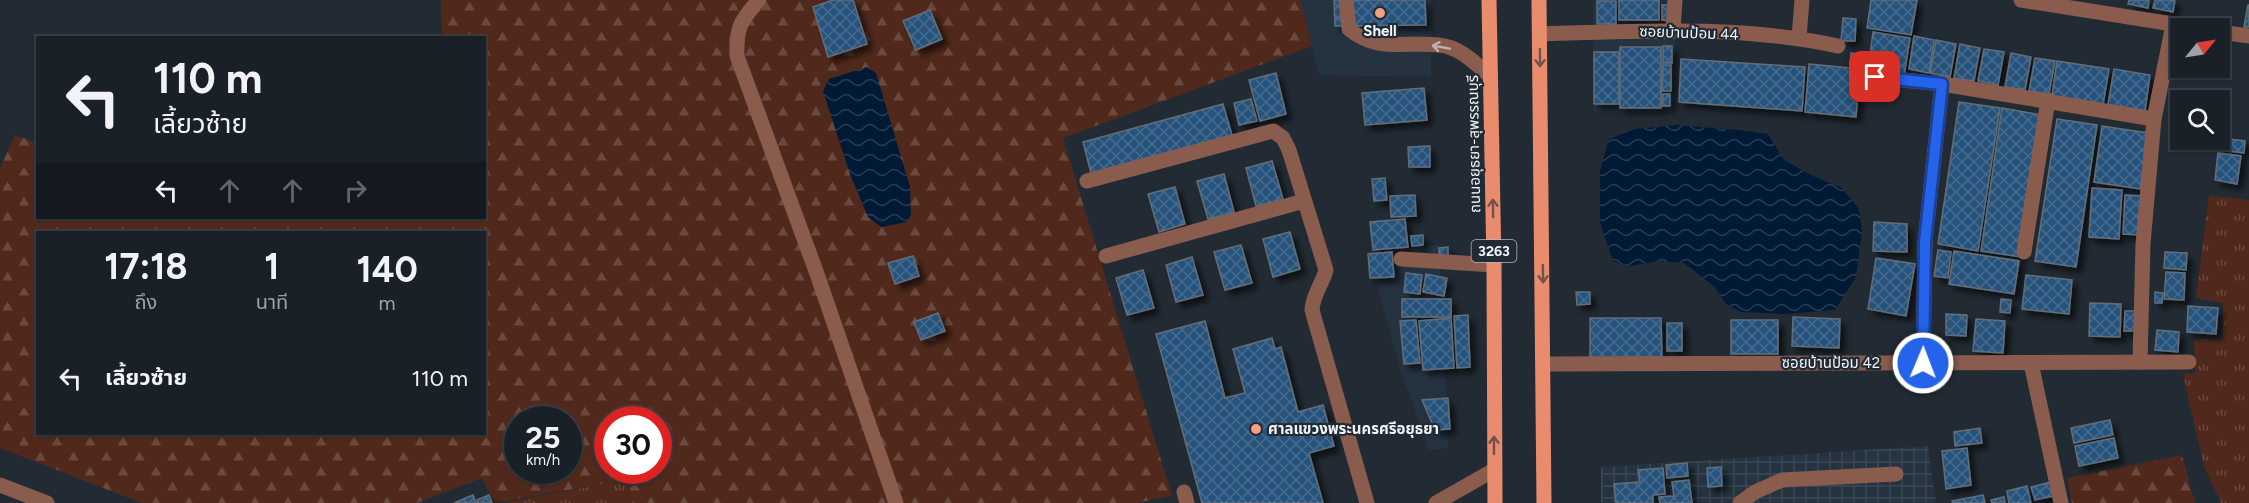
<!DOCTYPE html>
<html lang="th">
<head>
<meta charset="utf-8">
<style>
  :root { --surface:#1a2027; --page:#23282f; --text:#f1f3f6; --muted:#9fa3a7; --line:#383e44 }
  body { margin:0; font-family:Figtree,"Noto Sans Thai",sans-serif; background:var(--page); color:var(--text); height:100vh; display:flex; flex-direction:column; font-size:22px; white-space:nowrap }
  * { box-sizing:border-box; margin:0 }
  p { font-size:20px; color:var(--muted) }
  .icon { flex:none; width:33px; height:33px; fill:none; stroke:currentColor; stroke-width:2; stroke-linecap:round; stroke-linejoin:round }
  .map { position:relative; flex:1; overflow:hidden }
  .panel { position:absolute; left:36px; top:231px; width:450px; height:204px; display:flex; flex-direction:column; background:var(--surface); border-radius:0px; box-shadow:0 2px 4px #0004,0 0 0 2px var(--line) }
  .panel>* { flex:none }
  .hud { position:absolute; left:36px; top:36px; width:450px; height:183px; border-radius:0px; box-shadow:0 2px 4px #0004,0 0 0 2px var(--line); background:#1a2027; color:var(--text); overflow:hidden }
  .needle { width:39px; rotate:60deg }
  .tools { position:absolute; left:2170px; top:18px; display:grid; gap:12px }
  .tools a { display:grid; place-items:center; width:60px; height:60px; border-radius:0px; background:var(--surface); box-shadow:0 2px 4px #0004,0 0 0 2px var(--line); font-size:30px }
  .speed { position:absolute; left:504px; top:406px; display:flex; gap:12px; font-size:30px; font-weight:700; text-align:center }
  .speed>* { display:grid; place-content:center; width:78px; height:78px; border-radius:50%; background:var(--surface); box-shadow:0 2px 4px #0004,0 0 0 2px var(--line); line-height:1 }
  .speed small { font-size:15px; font-weight:400 }
  .speed .limit { border:9px solid #d22; background:#fff; color:#111 }
  .pin { position:absolute; display:grid; place-items:center; width:51px; height:51px; color:#fff; margin:-26px; border-radius:12px; box-shadow:0 3px 9px #0006 }
  .me { position:absolute; width:66px; margin:-33px; rotate:1deg; stroke-linejoin:round; filter:drop-shadow(0 0 4px #0008) }
  .turn { display:flex; align-items:center; gap:21px; height:126px; padding:0 18px; font-size:27px }
  .turn .icon { width:78px; height:78px; stroke-width:2.5 }
  .turn b { display:block; font-size:42px; line-height:51px }
  .lanes { display:flex; align-items:center; height:57px; padding:0 18px; background:#0003; justify-content:center; gap:30px; direction:ltr }
  .lanes .off { opacity:.35 }
  .eta { display:flex; justify-content:space-evenly; align-items:center; height:102px; text-align:center }
  .eta b { font-size:36px; font-weight:700; line-height:42px }
  ul { padding:0; list-style:none }
  li { display:flex; align-items:center; gap:18px; height:90px; padding:0 18px }
  li div { flex:1 }
  li b { display:block; font-size:22px }
  li em { font-style:normal }
  .map>svg:first-child { display:block }
  .built { fill:#253341 }
  .industrial { fill:url(#industrial-grid) }
  .grass { fill:url(#grass-tufts) }
  .forest { fill:url(#forest-firs); fill-rule:evenodd }
  .water { fill:url(#water-waves) }
  .building { fill:url(#building-cross-hatch); stroke:#636e79; stroke-width:1.5; filter:url(#shadow) }
  .lines { fill:none; stroke-linecap:round; stroke-linejoin:round }
  .minor { stroke:#8a5c4e; stroke-width:15 }
  .major { stroke:#e98c6e; stroke-width:15 }
  .oneway { stroke:#c1b0ad }
  .oneway2 { stroke:#72524b }
  .route-casing { stroke:#184099; stroke-width:15 }
  .route { stroke:#2563eb; stroke-width:10 }
  .poi-dot { fill:#f39f84; stroke:#222b34; stroke-width:2 }
  .labels { text-anchor:middle; dominant-baseline:central; stroke-width:4.5; stroke-linejoin:round; paint-order:stroke }
  .shield { fill:#222b34; stroke:#b1b8bf; stroke-width:1.5 }
  .shield-label { font-size:14px; font-weight:bold; fill:#eef4fa }
  .poi-label { font-size:15px; font-weight:bold; fill:#eef4fa; stroke:#222b34 }
  .street-label { font-size:15px; fill:#eef4fa; stroke:#222b34 }
</style>
</head>
<body>
<div class="map">
<svg width="2249" height="503" viewBox="0 0 2249 503">
  <defs>
    <pattern id="industrial-grid" width="8" height="8" patternUnits="userSpaceOnUse" patternTransform="scale(1.5)"><rect width="8" height="8" fill="#253341"/><path d="M0 4h8M4 0v8" fill="none" stroke="#3a4754"/></pattern>
    <pattern id="grass-tufts" width="24" height="20" patternUnits="userSpaceOnUse" patternTransform="scale(1.5)"><rect width="24" height="20" fill="#51291c"/><path d="M3 7l-1-3M5 7V3M7 7l1-3M15 17l-1-3M17 17v-4M19 17l1-3" fill="none" stroke="#6a493e"/></pattern>
    <pattern id="forest-firs" width="22" height="20" patternUnits="userSpaceOnUse" patternTransform="scale(1.5)"><rect width="22" height="20" fill="#51291c"/><path d="M5 1l3.5 6h-7zM16 11l3.5 6h-7z" fill="#6a493e"/></pattern>
    <pattern id="water-waves" width="16" height="10" patternUnits="userSpaceOnUse" patternTransform="scale(1.5)"><rect width="16" height="10" fill="#001a36"/><path d="M0 5q4-4 8 0t8 0" fill="none" stroke="#263c54"/></pattern>
    <pattern id="building-cross-hatch" width="8" height="8" patternUnits="userSpaceOnUse" patternTransform="scale(1.5)"><rect width="8" height="8" fill="#27537b"/><path d="M0 0l8 8M0 8l8-8" fill="none" stroke="#476c8f"/></pattern>
    <filter id="shadow"><feDropShadow dx="5.5" dy="5.5" stdDeviation="3" flood-color="#0009"/></filter>
  </defs>
  <rect width="100%" height="100%" fill="#222b34"/>
  <!-- built -->
  <g class="built">
    <path d="M1300 0H1431V77L1319 75Z"/>
    <path d="M1593 0H1676L1673 112H1594Z"/>
    <path d="M1439 245 1448 448 1429 450 1399 365 1368 251Z"/>
  </g>
  <!-- industrial -->
  <path class="industrial" d="M1928 446 1936 503H1601V467Z"/>
  <!-- grass -->
  <g class="grass">
    <path d="M2209 195 2249 200V503H2221L2204 466 2183 374 2195 373 2194 340 2223 339V303L2196 298Z"/>
    <path d="M626 480 636 503H503Z"/>
  </g>
  <!-- forest -->
  <g class="forest">
    <path d="M441 0H1300L1312 46 1063 138 1172 496 1137 503H636L625 480 494 503 482 478 417 503H142L0 448V168L15 135 37 143 38 218H484V38L442 37ZM829 79 868 217 850 174 823 91ZM38 232H484V434H38ZM518 420H568V471H518ZM608 420H658V471H608Z"/>
    <path d="M2182 455 2195 503H2072L2067 478Z"/>
  </g>
  <!-- water -->
  <g class="water">
    <path d="M867 67 876 73 910 187 911 215 907 222 881 227 868 217 850 174 823 91 829 79Z"/>
    <path d="M1677 125 1739 130 1768 134 1784 160 1813 176 1842 188 1859 209 1862 232 1856 277 1835 310 1784 314 1741 312 1726 304 1715 287 1684 263 1658 261 1626 267 1613 261 1600 222V171L1609 139 1635 129Z"/>
  </g>
  <!-- building -->
  <g class="building">
    <path d="M833 0H853L867 44 828 57 813 7Z"/>
    <path d="M1334 0H1425L1426 25 1335 26Z"/>
    <rect x="1619" y="0" width="40" height="20"/>
    <path d="M1871 0H1917L1911 35 1867 28Z"/>
    <path d="M2129 0H2149L2148 8 2128 4Z"/>
    <path d="M2155 0H2175L2173 12 2153 8Z"/>
    <rect x="1597" y="1" width="19" height="23"/>
    <path d="M1662 5H1672V21L1662 20Z"/>
    <path d="M2248 5H2249V27H2244Z"/>
    <path d="M930 10 942 39 916 50 903 21Z"/>
    <path d="M1843 18 1856 19 1855 41H1841Z"/>
    <path d="M1873 32 1910 38 1904 76 1868 70Z"/>
    <path d="M1914 36 1934 40 1929 73 1909 69Z"/>
    <path d="M1936 40 1956 44 1950 77 1930 73Z"/>
    <path d="M1960 44 1980 48 1974 81 1954 78Z"/>
    <rect x="1663" y="46" width="9" height="17"/>
    <rect x="1620" y="47" width="41" height="61"/>
    <path d="M1984 49 2004 52 1998 85 1978 81Z"/>
    <rect x="1594" y="52" width="25" height="52"/>
    <path d="M1851 53 1864 55 1862 66 1850 65Z"/>
    <path d="M2011 53 2031 57 2025 90 2005 87Z"/>
    <path d="M2035 58 2055 61 2049 94 2029 91Z"/>
    <path d="M1681 59 1805 67 1802 111 1679 102Z"/>
    <path d="M2057 61 2109 69 2103 105 2052 96Z"/>
    <path d="M1809 64 1860 69 1856 117 1805 112Z"/>
    <path d="M1663 65H1671V91H1662Z"/>
    <path d="M2114 69 2150 75 2145 111 2108 105Z"/>
    <path d="M1276 73 1286 114 1260 121 1249 80Z"/>
    <path d="M1424 88 1427 120 1365 125 1362 93Z"/>
    <path d="M1663 94H1670V106H1662Z"/>
    <path d="M1251 99 1257 121 1239 125 1234 103Z"/>
    <path d="M1959 102 2000 108 1978 251 1938 244Z"/>
    <path d="M1223 104 1232 135 1091 173 1083 142Z"/>
    <path d="M2002 108 2042 115 2021 257 1981 251Z"/>
    <path d="M2057 119 2097 125 2076 267 2035 261Z"/>
    <path d="M2102 126 2148 133 2140 189 2094 182Z"/>
    <path d="M2221 138 2245 141 2244 153 2219 150Z"/>
    <path d="M1430 146V167H1409L1408 147Z"/>
    <path d="M2218 153 2241 156 2237 184 2215 180Z"/>
    <path d="M1272 161 1283 199 1256 206 1246 168Z"/>
    <path d="M1224 174 1234 212 1208 219 1197 181Z"/>
    <path d="M1385 178 1387 200 1374 201 1372 179Z"/>
    <path d="M1175 187 1185 224 1159 232 1148 194Z"/>
    <path d="M2092 188 2122 190 2119 239 2089 237Z"/>
    <path d="M1415 195 1416 216 1391 217 1390 196Z"/>
    <path d="M2125 195 2143 196 2141 235 2123 234Z"/>
    <path d="M1405 219 1408 247 1373 250 1370 222Z"/>
    <path d="M1874 222 1907 224V252L1873 251Z"/>
    <path d="M1290 232 1300 269 1273 277 1263 239Z"/>
    <path d="M1423 235V245L1412 246 1411 236Z"/>
    <path d="M1241 245 1252 283 1225 290 1214 252Z"/>
    <path d="M1448 247V259H1439V248Z"/>
    <path d="M1938 250 1951 252 1948 278 1934 276Z"/>
    <path d="M1954 251 2019 261 2014 294 1949 284Z"/>
    <path d="M1392 252 1394 277 1370 278 1368 254Z"/>
    <path d="M2165 252 2187 253 2186 270 2164 268Z"/>
    <path d="M913 256 919 276 895 284 888 263Z"/>
    <path d="M1192 257 1203 295 1176 302 1166 265Z"/>
    <path d="M1876 258 1915 264 1906 316 1868 309Z"/>
    <path d="M1143 270 1154 308 1127 315 1116 278Z"/>
    <path d="M2166 272 2185 273 2184 300 2164 299Z"/>
    <path d="M1406 273 1422 275 1420 294 1404 292Z"/>
    <path d="M1426 274 1447 278 1444 296 1423 292Z"/>
    <path d="M2026 275 2072 280 2069 314 2022 309Z"/>
    <path d="M1576 292H1590V304L1577 305Z"/>
    <path d="M2155 292 2163 293 2162 303H2155Z"/>
    <rect x="1402" y="299" width="49" height="18"/>
    <path d="M2001 299 2011 300 2010 313 2000 312Z"/>
    <path d="M2090 303 2121 304 2120 337 2089 336Z"/>
    <path d="M2188 306 2218 308 2216 334 2187 332Z"/>
    <path d="M2125 311H2135L2134 331H2124Z"/>
    <path d="M938 313 945 331 921 340 914 322Z"/>
    <path d="M1946 314 1967 315 1966 336 1946 335Z"/>
    <path d="M1468 315 1470 367 1457 368 1454 316Z"/>
    <path d="M1793 317 1840 319 1839 348 1792 346Z"/>
    <path d="M1451 318 1454 368 1423 370 1419 321Z"/>
    <path d="M1590 318H1661L1662 360 1590 359Z"/>
    <path d="M1976 319 2005 321 2003 353 1973 351Z"/>
    <path d="M1416 320 1420 363 1404 364 1400 321Z"/>
    <rect x="1731" y="320" width="47" height="34"/>
    <path d="M1205 321 1225 398 1245 393 1233 349 1272 338 1275 349 1281 347 1298 412 1323 405 1334 446 1309 453 1323 503H1202L1156 334Z"/>
    <rect x="1667" y="323" width="15" height="28"/>
    <path d="M2157 330 2179 332 2178 352 2155 350Z"/>
    <path d="M1448 398 1450 429 1435 430 1422 400Z"/>
    <path d="M2110 420 2113 435 2074 443 2071 428Z"/>
    <path d="M1980 428 1982 443 1955 446 1954 432Z"/>
    <path d="M2114 438 2118 458 2079 466 2075 446Z"/>
    <path d="M1967 448 1971 485 1946 489 1942 451Z"/>
    <path d="M1687 463 1688 476 1667 478 1666 465Z"/>
    <path d="M1721 467 1722 486 1708 487 1707 468Z"/>
    <path d="M1663 468 1665 494 1653 495V503H1616L1614 484 1640 482 1638 470Z"/>
    <path d="M1689 480 1692 503H1660L1659 497 1674 496 1672 482Z"/>
    <path d="M2051 482 2054 496 2035 500 2031 487Z"/>
    <path d="M2027 486 2031 503H2009L2007 491Z"/>
    <path d="M473 495 476 503H454Z"/>
    <path d="M489 495 492 503H478L477 500Z"/>
    <path d="M1983 495 1985 503H1953L1952 501Z"/>
    <path d="M2004 497 2005 503H1992L1991 500Z"/>
  </g>
  <g class="lines">
    <!-- minor -->
    <g class="minor">
      <path d="M759 0C740 21 736 28 737 56L817 274 896 503"/>
      <path d="M1346 0 1349 29C1378 53 1405 41 1439 45 1460 47 1475 63 1490 76"/>
      <path d="M2021 0 2198 28"/>
      <path d="M1673 31 1675 0"/>
      <path d="M2220 32 2249 36"/>
      <path d="M1540 34C1639 31 1741 25 1838 46"/>
      <path d="M1799 38 1802 0"/>
      <path d="M1875 77 1942 84"/>
      <path d="M1087 181 1273 131 1283 138 1289 150 1326 270C1322 285 1313 294 1312 310L1367 503"/>
      <path d="M2024 252 2048 100"/>
      <path d="M1106 256 1304 201"/>
      <path d="M1401 259 1494 265"/>
      <path d="M2140 362 2143 244 2154 119 2173 25"/>
      <path d="M1923 363 1925 242 1942 84 2154 119"/>
      <path d="M2031 363 2061 503"/>
      <path d="M1544 364 2189 362"/>
      <path d="M0 485 47 503"/>
      <path d="M1184 492 1187 503"/>
      <path d="M1436 503 1494 470"/>
      <path d="M1740 503 1755 492 1782 480 1896 474"/>
    </g>
    <!-- major -->
    <g class="major">
      <path d="M1489 0 1494 265 1495 503"/>
      <path d="M1539 0 1544 503"/>
    </g>
  </g>
  <!-- one-way arrows -->
  <defs><path id="oneway-shaft" d="M-6 0H5M1.5-3L5.5 0L1.5 3" fill="none" stroke-width="1.6" stroke-linecap="round" stroke-linejoin="round" transform="scale(1.5)"/></defs>
  <use class="oneway" href="#oneway-shaft" transform="translate(1441 47) rotate(-170)"/>
  <g class="oneway2">
    <use href="#oneway-shaft" transform="translate(1540 58) rotate(89)"/>
    <use href="#oneway-shaft" transform="translate(1493 208) rotate(-91)"/>
    <use href="#oneway-shaft" transform="translate(1543 274) rotate(89)"/>
    <use href="#oneway-shaft" transform="translate(1494 445) rotate(-90)"/>
  </g>
  <g class="lines">
    <defs>
      <path id="route" d="M1875 77 1942 84 1925 242 1923 363"/>
    </defs>
    <!-- route casing -->
    <use href="#route" class="route-casing"/>
    <!-- route -->
    <use href="#route" class="route"/>
  </g>
  <!-- markers -->
  <g class="poi-dot">
    <circle cx="1380" cy="13" r="6"/>
    <circle cx="1256" cy="429" r="6"/>
  </g>
  <g class="labels">
    <!-- shield labels -->
    <rect class="shield" x="1471.5" y="240" width="45" height="22" rx="4.5"/>
    <g class="shield-label">
      <text x="1494" y="251">3263</text>
    </g>
    <!-- poi labels -->
    <g class="poi-label">
      <text x="1380" y="31">Shell</text>
      <text x="1268" y="429" text-anchor="start">ศาลแขวงพระนครศรีอยุธยา</text>
    </g>
    <!-- street labels -->
    <g class="street-label">
      <text transform="translate(1689 33) rotate(2)">ซอยบ้านป้อม 44</text>
      <text transform="translate(1474 144) rotate(-91)">ถนนอยุธยา-สุพรรณบุรี</text>
      <text x="1831" y="363">ซอยบ้านป้อม 42</text>
    </g>
  </g>
</svg>
<div class="tools">
<a><svg class="needle" viewBox="-14 -14 28 28"><path d="M0-13l5 13h-10z" fill="#e53935"/><path d="M0 13l5-13h-10z" fill="#9fa3a7"/></svg></a>
<a><svg class="icon" aria-label="search" viewBox="0 0 24 24"><circle cx="10" cy="10" r="6"/><path d="M15 15l6 6"/></svg></a>
</div>
<div class="speed"><div>25<small>km/h</small></div><div class="limit">30</div></div>
<div class="pin" style="left:1875px;top:77px;background:#d93025"><svg class="icon" aria-label="arrive" viewBox="0 0 24 24"><path d="M6 21V4h12l-3 4 3 4H6"/></svg></div>
<svg class="me" style="left:1923px;top:363px" viewBox="-20 -20 40 40"><circle r="17" fill="#2563eb" stroke="#fff" stroke-width="3"/><path d="M0-11L8 9 0 5-8 9z" fill="#fff"/></svg>
<div class="hud">
<div class="turn"><svg class="icon" aria-label="left" viewBox="0 0 24 24"><path d="M17 20v-9H6M10 6l-5 5 5 5"/></svg><div><b>110 m</b>เลี้ยวซ้าย</div></div>
<div class="lanes"><svg class="icon" aria-label="left" viewBox="0 0 24 24"><path d="M17 20v-9H6M10 6l-5 5 5 5"/></svg><svg class="icon off" aria-label="ahead" viewBox="0 0 24 24"><path d="M12 20V5M6 11l6-6 6 6"/></svg><svg class="icon off" aria-label="ahead" viewBox="0 0 24 24"><path d="M12 20V5M6 11l6-6 6 6"/></svg><svg class="icon off" aria-label="right" viewBox="0 0 24 24"><path d="M7 20v-9h11M14 6l5 5-5 5"/></svg></div>
</div>
<section class="panel">
<div class="eta">
<div><b>17:18</b><p>ถึง</p></div>
<div><b>1</b><p>นาที</p></div>
<div><b>140</b><p>m</p></div>
</div>
<ul>
<li><svg class="icon" aria-label="left" viewBox="0 0 24 24"><path d="M17 20v-9H6M10 6l-5 5 5 5"/></svg><div><b>เลี้ยวซ้าย</b></div><em>110 m</em></li>
</ul>
</section>
</div>
</body>
</html>
